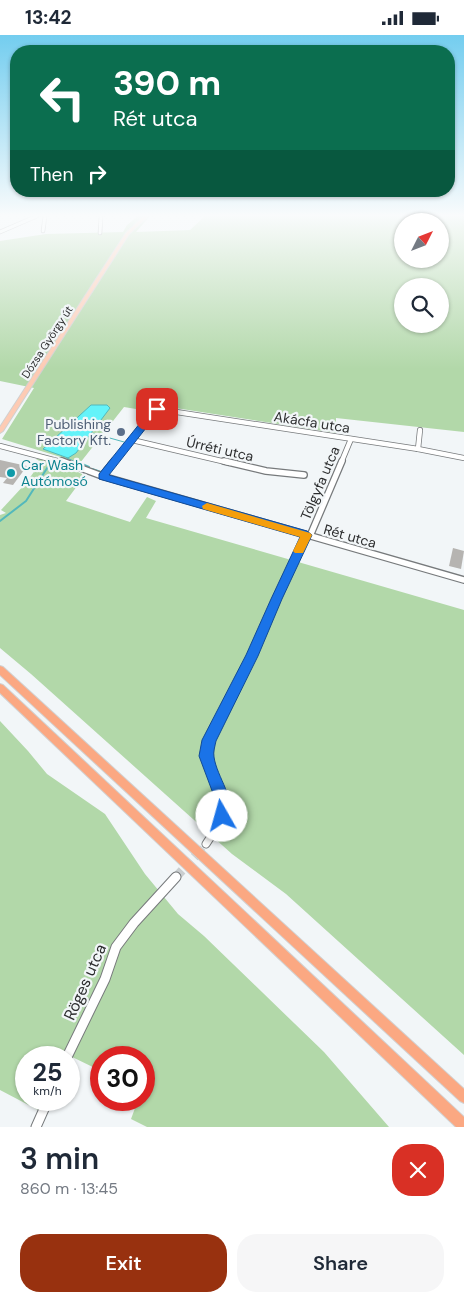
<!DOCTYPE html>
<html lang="en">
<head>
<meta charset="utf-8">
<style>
  :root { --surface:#fff; --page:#f6f6f7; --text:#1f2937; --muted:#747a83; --accent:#98310f }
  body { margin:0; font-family:"DM Sans",sans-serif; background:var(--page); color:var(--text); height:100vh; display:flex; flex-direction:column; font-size:19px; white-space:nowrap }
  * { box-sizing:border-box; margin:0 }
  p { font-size:16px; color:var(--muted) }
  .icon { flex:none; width:28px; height:28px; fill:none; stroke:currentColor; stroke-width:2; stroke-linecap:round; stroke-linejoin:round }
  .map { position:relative; height:1092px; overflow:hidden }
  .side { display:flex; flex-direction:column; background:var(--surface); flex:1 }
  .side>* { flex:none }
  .banner { position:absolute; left:10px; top:10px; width:445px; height:152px; border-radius:20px; box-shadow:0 1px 4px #0004; background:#0b6e4f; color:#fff; overflow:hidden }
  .needle { width:32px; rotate:48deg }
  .tools { position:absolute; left:394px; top:178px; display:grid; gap:10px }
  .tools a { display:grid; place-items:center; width:55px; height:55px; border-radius:50%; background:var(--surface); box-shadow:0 1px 4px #0004; font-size:25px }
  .speed { position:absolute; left:15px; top:1011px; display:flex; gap:10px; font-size:25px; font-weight:700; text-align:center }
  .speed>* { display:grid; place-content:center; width:65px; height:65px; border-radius:50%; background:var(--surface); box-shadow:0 1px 4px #0004; line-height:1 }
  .speed small { font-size:12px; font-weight:400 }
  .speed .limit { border:8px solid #d22; background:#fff; color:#111 }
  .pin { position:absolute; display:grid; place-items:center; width:42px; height:42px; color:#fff; margin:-21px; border-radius:10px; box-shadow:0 2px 8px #0006 }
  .me { position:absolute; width:55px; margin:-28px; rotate:353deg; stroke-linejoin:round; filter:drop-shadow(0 0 4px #0008) }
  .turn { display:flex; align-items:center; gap:18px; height:105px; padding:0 20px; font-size:22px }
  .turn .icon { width:65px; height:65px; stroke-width:2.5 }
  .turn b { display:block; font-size:35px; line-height:42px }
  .then { display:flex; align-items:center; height:48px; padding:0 20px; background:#0003; gap:10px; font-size:19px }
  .round { display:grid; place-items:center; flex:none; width:52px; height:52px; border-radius:20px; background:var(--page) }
  .head { display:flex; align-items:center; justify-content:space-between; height:85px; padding:0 20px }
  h1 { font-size:30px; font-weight:600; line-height:38px }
  .cta { display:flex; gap:10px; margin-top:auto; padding:10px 20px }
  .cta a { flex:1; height:58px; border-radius:20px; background:var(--accent); color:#fff; font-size:20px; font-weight:600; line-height:58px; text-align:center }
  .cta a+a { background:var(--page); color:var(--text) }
  .status { display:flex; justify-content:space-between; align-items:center; height:35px; padding:0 25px; background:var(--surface); direction:ltr }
  .status svg { height:14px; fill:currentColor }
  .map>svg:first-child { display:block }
  .green { fill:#b2d8a9; fill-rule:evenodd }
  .water { fill:#64f3f9; stroke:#53b8bc }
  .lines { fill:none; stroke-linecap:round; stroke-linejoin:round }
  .stream-far1 { stroke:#53b8bc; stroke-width:1 }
  .stream { stroke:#53b8bc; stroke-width:2 }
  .building { fill:#b6b4b1 }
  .minor-tunnel-far1 { stroke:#caced0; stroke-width:7; stroke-dasharray:7 3; stroke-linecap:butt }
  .minor-tunnel { stroke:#caced0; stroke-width:9; stroke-dasharray:9 4.5; stroke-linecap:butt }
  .minor-far4-casing { stroke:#777a7c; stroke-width:4.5 }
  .minor-far3-casing { stroke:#777a7c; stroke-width:6 }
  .minor-far2-casing { stroke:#777a7c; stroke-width:8 }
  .minor-far1-casing { stroke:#777a7c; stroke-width:9 }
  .minor-casing { stroke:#777a7c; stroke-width:11 }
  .major-casing { stroke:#d1d1d1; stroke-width:2 }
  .highway-casing { stroke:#d1d1d1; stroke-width:2 }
  .minor-far4 { stroke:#fff; stroke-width:3 }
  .minor-far3 { stroke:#fff; stroke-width:4.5 }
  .minor-far2 { stroke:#fff; stroke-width:5.5 }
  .minor-far1 { stroke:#fff; stroke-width:7 }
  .minor { stroke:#fff; stroke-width:9 }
  .major { fill:#fdcbb4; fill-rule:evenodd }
  .highway { fill:#fba882; fill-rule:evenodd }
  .route { fill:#1a73e8; stroke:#114b97 }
  .slow { fill:#f59e0b }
  .service-dot { fill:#5c6f8a; stroke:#f2f6f8; stroke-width:2 }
  .culture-dot { fill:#0f9aa8; stroke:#f2f6f8; stroke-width:2 }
  .labels { text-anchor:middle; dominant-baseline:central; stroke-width:4.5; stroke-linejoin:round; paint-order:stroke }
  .far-street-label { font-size:11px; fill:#2c2d2e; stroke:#f2f6f8 }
  .street-label { font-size:14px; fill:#2c2d2e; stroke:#f2f6f8 }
  .service-label { font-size:14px; fill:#4e5e75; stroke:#f2f6f8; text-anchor:end }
  .culture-label { font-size:14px; fill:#0d838f; stroke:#f2f6f8; text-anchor:start }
  .near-street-label { font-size:16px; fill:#2c2d2e; stroke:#f2f6f8 }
</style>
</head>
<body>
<div class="status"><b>13:42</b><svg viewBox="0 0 49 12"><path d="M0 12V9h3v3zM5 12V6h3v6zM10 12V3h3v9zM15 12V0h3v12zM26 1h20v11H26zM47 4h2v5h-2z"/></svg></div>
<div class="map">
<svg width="464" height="1092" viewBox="0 0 464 1092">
  <rect width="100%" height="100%" fill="#f2f6f8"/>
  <!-- green -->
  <g class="green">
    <path d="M138 181H150L136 197 190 195 205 181H464V397L336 383V398L156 370 148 376 124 372 80 428 2 404 34 353 0 346V206L46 199 123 197 127 190ZM402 186H440V224H402ZM402 251H440V289H402Z"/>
    <path d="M41 422 55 426 82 439 83 443 66 466 130 487 147 462 156 466 146 483 464 575V1020L286 859 232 819 31 639 0 613V480L6 478 1 475 26 448 41 427 36 424Z"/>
    <path d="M0 686 28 716 47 739 105 779 145 839 178 879 204 901 324 1017 389 1092H147L131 1084 138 1065H144V1022H101V1036L66 1019 63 1022H26V1065H43L38 1075 0 1055Z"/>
  </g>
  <!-- water -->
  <path class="water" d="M91 370H107L110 373 76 418 68 423 43 414Z"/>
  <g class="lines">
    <!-- stream-far1 -->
    <g class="stream-far1">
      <path d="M92 398 124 407"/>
      <path d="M67 423 78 428"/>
    </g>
    <!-- stream -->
    <g class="stream">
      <path d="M75 426 89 432"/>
      <path d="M92 434 101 437"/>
      <path d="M0 486 26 466 51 427"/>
    </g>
  </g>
  <!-- building -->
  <g class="building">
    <path d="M0 425 27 431 13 450 3 448 7 443 0 442Z"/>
    <path d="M453 513 464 516 461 534 449 531Z"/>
  </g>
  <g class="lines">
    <!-- minor-tunnel-far1 -->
    <path class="minor-tunnel-far1" d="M198 818 206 809"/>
    <!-- minor-tunnel -->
    <path class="minor-tunnel" d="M176 842 199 817"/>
    <defs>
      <g id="minor-far4">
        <path d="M43 196 45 181"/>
        <path d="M0 197 37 181"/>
        <path d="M100 198 101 181"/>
      </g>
      <g id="minor-far3">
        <path d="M132 405 230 428"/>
        <path d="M0 411 65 428"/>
        <path d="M418 414 420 395"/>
        <path d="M113 428 157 374 418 414 464 423"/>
        <path d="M341 428 351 404"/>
      </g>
      <g id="minor-far2">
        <path d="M62 426 102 441 464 545"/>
        <path d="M224 426 266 436 304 440"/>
        <path d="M102 441 114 426"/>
        <path d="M310 501 342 426"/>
        <path d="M261 600 276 563 307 500"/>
      </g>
      <path id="minor-far1" d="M206 809 219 789 223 772 222 763 209 725V705L252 621 261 599"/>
      <g id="minor">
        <path d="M67 1022 105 944 116 912 134 888 176 842"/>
        <path d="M36 1092 48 1065"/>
      </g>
      <path id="major" d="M144 181H148L129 199 3 396 0 398V392L126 198Z"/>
      <g id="highway">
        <path d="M0 631 3 632 464 1054V1068L460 1066 0 640Z"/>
        <path d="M0 649 3 650 464 1082V1092H456L0 658Z"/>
      </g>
    </defs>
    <!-- minor-far4 casing -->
    <use href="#minor-far4" class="minor-far4-casing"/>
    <!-- minor-far3 casing -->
    <use href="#minor-far3" class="minor-far3-casing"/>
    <!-- minor-far2 casing -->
    <use href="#minor-far2" class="minor-far2-casing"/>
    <!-- minor-far1 casing -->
    <use href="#minor-far1" class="minor-far1-casing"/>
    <!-- minor casing -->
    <use href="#minor" class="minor-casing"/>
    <!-- major casing -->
    <use href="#major" class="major-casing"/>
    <!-- highway casing -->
    <use href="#highway" class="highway-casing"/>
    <!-- minor-far4 -->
    <use href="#minor-far4" class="minor-far4"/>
    <!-- minor-far3 -->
    <use href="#minor-far3" class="minor-far3"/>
    <!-- minor-far2 -->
    <use href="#minor-far2" class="minor-far2"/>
    <!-- minor-far1 -->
    <use href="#minor-far1" class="minor-far1"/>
    <!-- minor -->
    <use href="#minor" class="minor"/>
    <!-- major -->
    <use href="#major" class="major"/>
    <!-- highway -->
    <use href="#highway" class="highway"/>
  </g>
  <!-- sky -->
  <linearGradient id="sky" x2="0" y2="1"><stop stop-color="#73cdef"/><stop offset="0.54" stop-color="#f9fbfc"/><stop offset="1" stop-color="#f9fbfc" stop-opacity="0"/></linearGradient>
  <rect width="464" height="334" fill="url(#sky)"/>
  <!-- route -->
  <path class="route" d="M153 372H160L161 374 109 440 307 496 312 500 282 564 258 621 216 706C215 711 213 717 214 722 217 743 237 764 228 786L222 788 217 786 214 761 199 721 202 705 246 620 271 564 300 502 99 444V439Z"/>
  <!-- slow -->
  <path class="slow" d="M207 468 310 498 312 500 303 518H295L293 516 300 502 203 474 202 471Z"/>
  <!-- markers -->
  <circle class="service-dot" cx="121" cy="397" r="5"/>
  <circle class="culture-dot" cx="11" cy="438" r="5"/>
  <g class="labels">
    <!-- far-street labels -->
    <g class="far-street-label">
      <text transform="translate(47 307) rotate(-57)">Dózsa György út</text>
    </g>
    <!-- street labels -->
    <g class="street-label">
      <text transform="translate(312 387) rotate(9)">Akácfa utca</text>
      <text transform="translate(220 414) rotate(13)">Úrréti utca</text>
      <text transform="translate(320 448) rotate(-67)">Tölgyfa utca</text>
      <text transform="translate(350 501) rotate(16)">Rét utca</text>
    </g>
    <!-- service labels -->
    <g class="service-label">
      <text x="111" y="389">Publishing<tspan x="111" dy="16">Factory Kft.</tspan></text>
    </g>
    <!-- culture labels -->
    <g class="culture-label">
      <text x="21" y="430">Car Wash<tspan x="21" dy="16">Autómosó</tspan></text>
    </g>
    <!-- near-street labels -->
    <g class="near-street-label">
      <text transform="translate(85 947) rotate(-66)">Röges utca</text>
    </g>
  </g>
</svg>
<div class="tools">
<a><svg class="needle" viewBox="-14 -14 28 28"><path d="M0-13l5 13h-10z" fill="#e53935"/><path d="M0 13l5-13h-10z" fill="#747a83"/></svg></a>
<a><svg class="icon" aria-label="search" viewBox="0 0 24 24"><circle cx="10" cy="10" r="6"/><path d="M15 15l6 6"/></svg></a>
</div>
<div class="speed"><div>25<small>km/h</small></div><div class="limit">30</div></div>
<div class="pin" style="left:157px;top:374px;background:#d93025"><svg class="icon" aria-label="arrive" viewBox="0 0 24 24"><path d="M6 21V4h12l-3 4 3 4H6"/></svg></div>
<svg class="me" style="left:222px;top:781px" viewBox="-20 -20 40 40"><circle r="19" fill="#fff"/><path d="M0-13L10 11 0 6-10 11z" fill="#1a73e8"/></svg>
<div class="banner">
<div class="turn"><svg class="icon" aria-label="left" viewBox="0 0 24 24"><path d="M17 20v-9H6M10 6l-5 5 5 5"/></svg><div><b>390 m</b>Rét utca</div></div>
<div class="then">Then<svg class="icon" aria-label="right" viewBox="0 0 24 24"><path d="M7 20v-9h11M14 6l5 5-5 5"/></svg></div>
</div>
</div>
<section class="side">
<div class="head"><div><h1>3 min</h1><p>860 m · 13:45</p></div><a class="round" style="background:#d93025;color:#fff"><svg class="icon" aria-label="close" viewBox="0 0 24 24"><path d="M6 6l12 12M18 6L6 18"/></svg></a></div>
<div class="cta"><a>Exit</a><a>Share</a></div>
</section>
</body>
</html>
